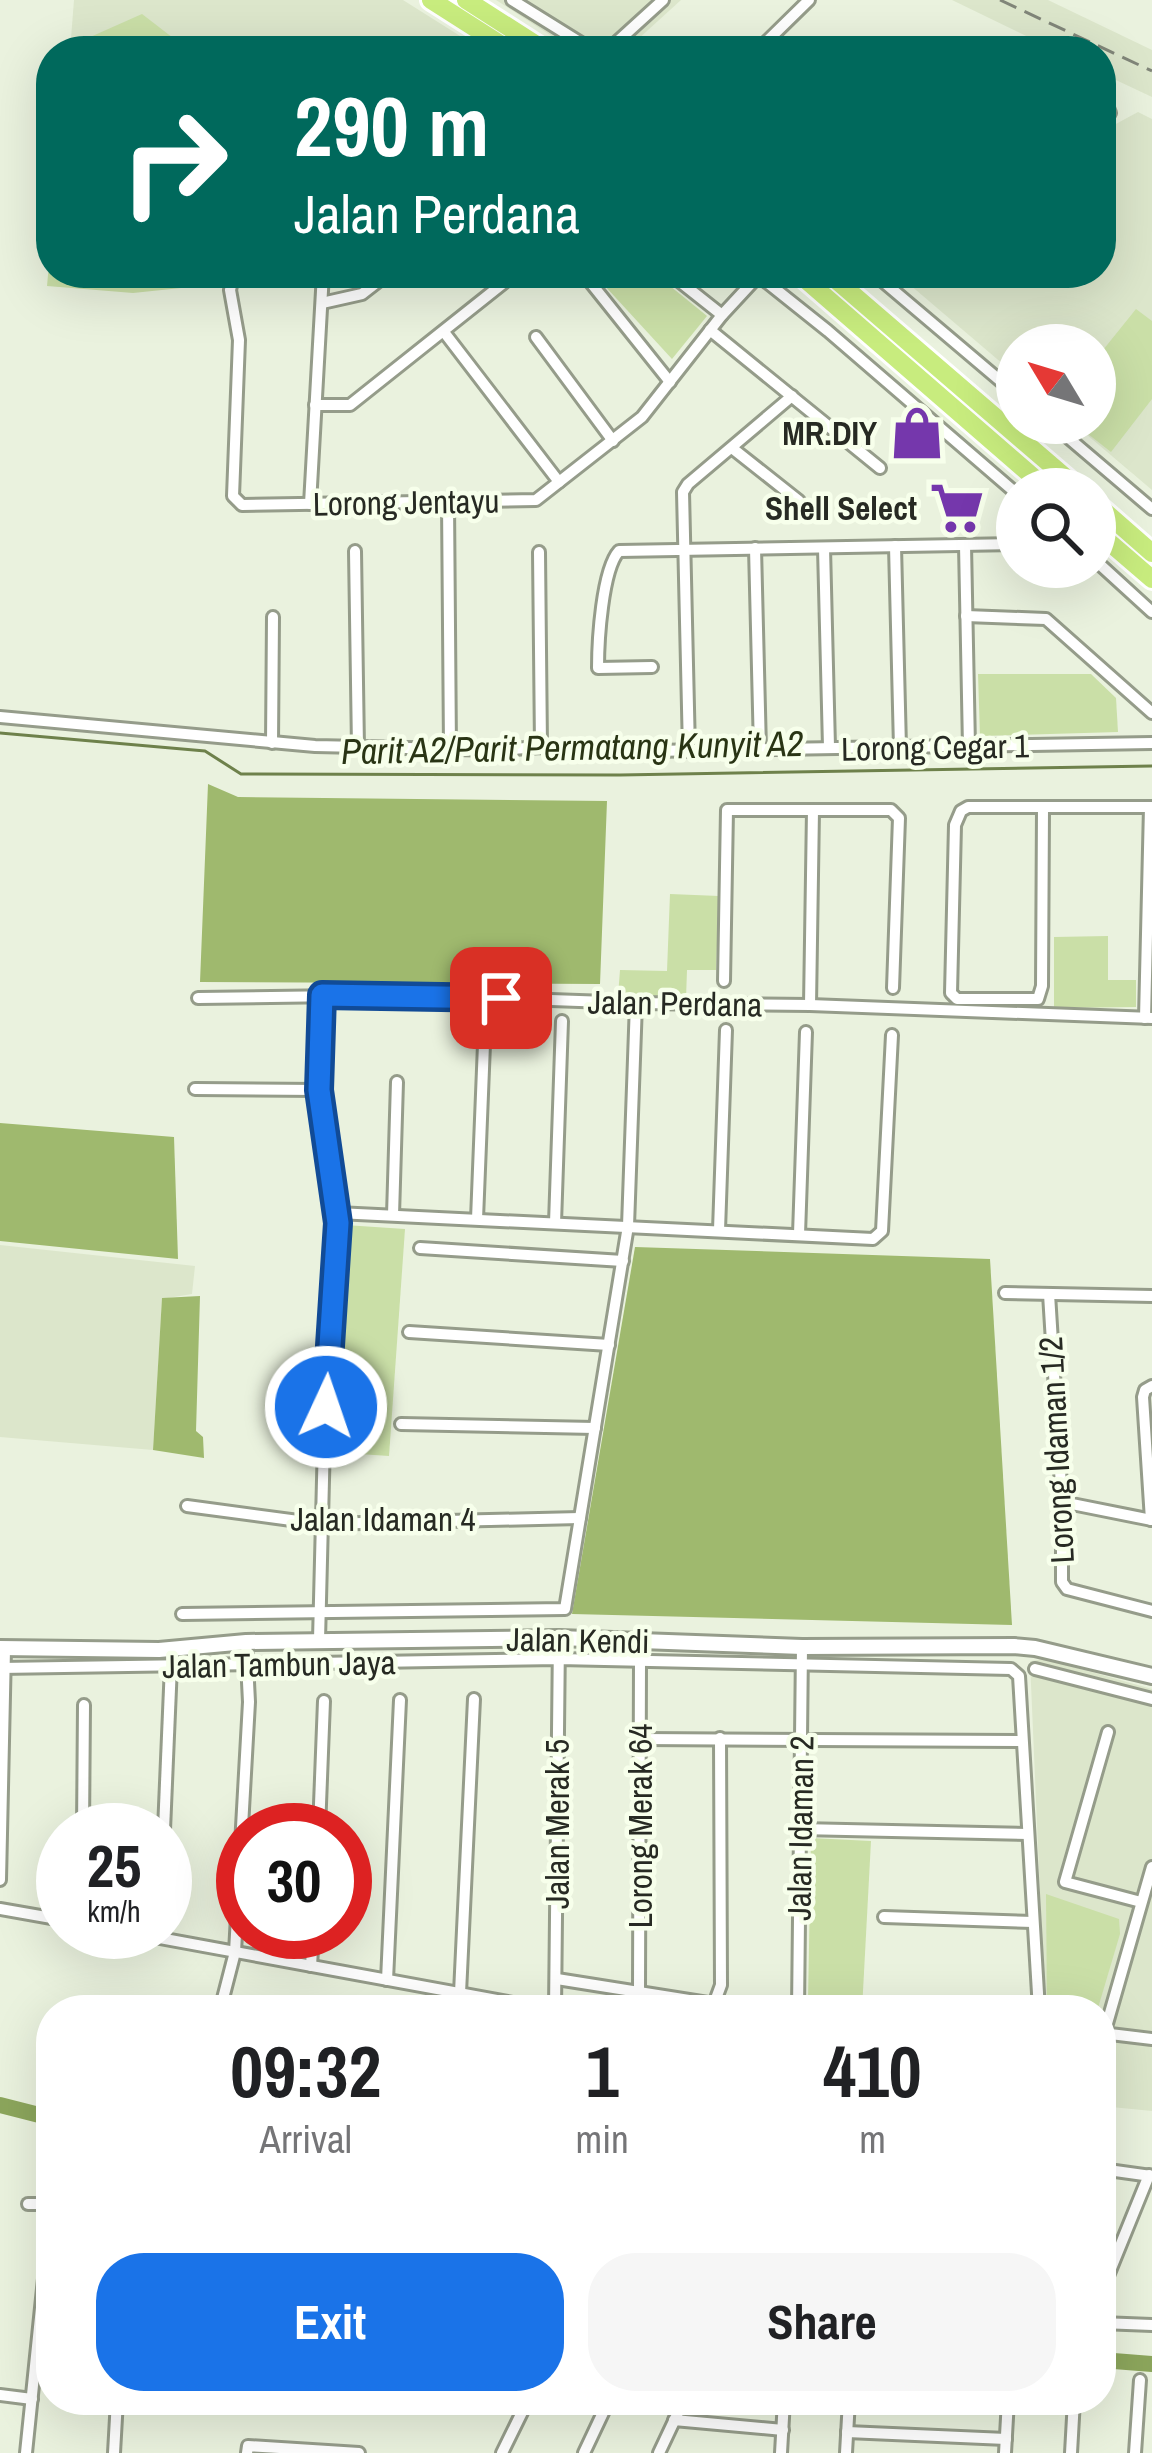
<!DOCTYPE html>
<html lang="en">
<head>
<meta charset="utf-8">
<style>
  :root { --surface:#fff; --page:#f6f6f6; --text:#202124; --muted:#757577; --accent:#1a73e8 }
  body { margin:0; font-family:"Archivo Narrow",sans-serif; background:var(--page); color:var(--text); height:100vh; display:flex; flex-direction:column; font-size:45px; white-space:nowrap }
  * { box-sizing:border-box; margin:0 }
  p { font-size:39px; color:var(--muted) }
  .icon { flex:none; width:66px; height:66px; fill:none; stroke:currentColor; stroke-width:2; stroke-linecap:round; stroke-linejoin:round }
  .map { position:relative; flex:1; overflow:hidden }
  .drawer { position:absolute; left:36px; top:1995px; width:1080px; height:420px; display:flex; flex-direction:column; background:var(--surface); border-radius:48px; box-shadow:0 12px 48px #0002 }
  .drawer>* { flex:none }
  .hud { position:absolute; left:36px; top:36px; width:1080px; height:252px; border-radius:48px; box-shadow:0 12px 48px #0002; background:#00695c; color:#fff; overflow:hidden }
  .needle { width:78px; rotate:308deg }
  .tools { position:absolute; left:996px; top:324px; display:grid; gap:24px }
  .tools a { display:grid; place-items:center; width:120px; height:120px; border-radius:50%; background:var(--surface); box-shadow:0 12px 48px #0002; font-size:60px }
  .speed { position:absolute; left:36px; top:1803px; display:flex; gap:24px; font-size:60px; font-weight:700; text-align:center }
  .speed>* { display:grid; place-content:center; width:156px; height:156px; border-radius:50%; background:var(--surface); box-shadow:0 12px 48px #0002; line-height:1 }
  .speed small { font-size:30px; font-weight:400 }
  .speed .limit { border:18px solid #d22; background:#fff; color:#111 }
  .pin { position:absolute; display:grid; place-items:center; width:102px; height:102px; color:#fff; margin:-51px; border-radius:24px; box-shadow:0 6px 18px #0006 }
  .me { position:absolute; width:132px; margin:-66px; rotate:3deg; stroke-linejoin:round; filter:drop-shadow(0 0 9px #0008) }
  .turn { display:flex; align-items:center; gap:42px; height:252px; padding:0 60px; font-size:54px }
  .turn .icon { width:156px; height:156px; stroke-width:2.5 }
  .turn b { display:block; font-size:84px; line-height:102px }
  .eta { display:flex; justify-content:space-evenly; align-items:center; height:204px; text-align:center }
  .eta b { font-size:72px; font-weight:700; line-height:84px }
  .primary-button { display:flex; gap:24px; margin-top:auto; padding:24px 60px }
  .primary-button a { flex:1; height:138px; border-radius:48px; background:var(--accent); color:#fff; font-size:48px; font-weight:700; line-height:138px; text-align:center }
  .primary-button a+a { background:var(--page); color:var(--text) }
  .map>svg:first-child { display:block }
  .built { fill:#dce6cb }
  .green { fill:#cadfa7 }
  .forest { fill:#9fb96e }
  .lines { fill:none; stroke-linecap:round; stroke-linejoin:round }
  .stream { stroke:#6e814b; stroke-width:3 }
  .river { stroke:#8ca65c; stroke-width:16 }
  .minor-casing { stroke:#959c8a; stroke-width:16 }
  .tertiary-casing { stroke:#959c8a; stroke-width:20 }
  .trunk-casing { stroke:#fff; stroke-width:24 }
  .minor { stroke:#fff; stroke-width:10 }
  .tertiary { stroke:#fff; stroke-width:14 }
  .trunk { stroke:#c8ec7e; stroke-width:18 }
  .rail { stroke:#818679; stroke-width:3; stroke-dasharray:18 9; stroke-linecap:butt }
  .route-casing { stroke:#114b97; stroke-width:30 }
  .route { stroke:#1a73e8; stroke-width:21 }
  .labels { text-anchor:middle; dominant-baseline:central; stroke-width:9; stroke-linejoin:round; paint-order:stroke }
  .poi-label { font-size:33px; font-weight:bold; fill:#272a23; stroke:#f7ffeb; text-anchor:end }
  .street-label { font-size:33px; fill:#272a23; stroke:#f7ffeb }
  .water-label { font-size:36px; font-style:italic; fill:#293414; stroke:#f7ffeb }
</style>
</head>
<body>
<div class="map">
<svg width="1152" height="2453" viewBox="0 0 1152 2453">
  <rect width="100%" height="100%" fill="#eaf2de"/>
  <!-- built -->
  <g class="built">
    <path d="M74 0H403L484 51H70Z"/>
    <path d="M496 0H681L625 51H575Z"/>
    <path d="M952 0H1048L1152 50V97L1101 73V51H1057Z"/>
    <path d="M1138 112 1152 119V490L1073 423H1095V345H1017V376L896 273H1101V132Z"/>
    <path d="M0 1245 195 1266 192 1294 162 1299 153 1450 0 1437Z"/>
    <path d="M1045 1659 1152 1689V2111L1101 2106V2010H1045L1030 1661Z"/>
  </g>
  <!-- green -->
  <g class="green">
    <path d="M142 14 190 51H69L70 46Z"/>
    <path d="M51 241V273H217L210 285 133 293 47 286Z"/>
    <path d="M593 273H654L707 316 672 359Z"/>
    <path d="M1136 309 1152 321V399L1111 452 1074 423H1095V360Z"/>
    <path d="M978 674H1091L1116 698 1118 732 980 736Z"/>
    <path d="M670 894 719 896 716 970H687L686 999 618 996 620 970 667 971Z"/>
    <path d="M1108 936V980H1136V1007L1054 1008V937Z"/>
    <path d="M345 1225 405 1229 389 1456 329 1452Z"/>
    <path d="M811 1838 871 1841 862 2010H818L808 2001Z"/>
    <path d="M1046 1894 1119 1919 1120 1934 1098 2008 1047 2009Z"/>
  </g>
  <!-- forest -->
  <g class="forest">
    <path d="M208 784 238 797 607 801 600 984 200 982Z"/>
    <path d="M0 1123 174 1137 178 1259 0 1241Z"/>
    <path d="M635 1247 990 1259 1012 1625 572 1614Z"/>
    <path d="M200 1296 196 1431 203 1437 204 1458 153 1450 162 1298Z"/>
  </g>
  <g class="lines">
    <!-- stream -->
    <path class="stream" d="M0 733 205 751 241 774 620 775 1152 766"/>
    <!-- river -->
    <g class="river">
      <path d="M0 2105 51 2118"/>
      <path d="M1101 2360 1152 2364"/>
    </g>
    <defs>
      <g id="minor">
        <path d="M512 0 594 51"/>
        <path d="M607 51 663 0"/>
        <path d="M757 51 809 0"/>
        <path d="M874 51 887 45 901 51"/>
        <path d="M1101 100 1106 103 1110 113 1101 119"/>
        <path d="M234 273 230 290 239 340 233 496 242 505 536 500 642 417 722 315 761 273"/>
        <path d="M583 273 670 382"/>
        <path d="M669 273 722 315"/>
        <path d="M873 273 1017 395"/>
        <path d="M759 276 828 331 1017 494"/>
        <path d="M322 303 362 294 389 273"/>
        <path d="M710 330 880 468"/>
        <path d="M444 332 559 482"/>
        <path d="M536 337 613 441"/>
        <path d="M315 405H350L516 273"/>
        <path d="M1051 423 1152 509"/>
        <path d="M732 448 799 501"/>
        <path d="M448 502 450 749"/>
        <path d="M310 504 323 273"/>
        <path d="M965 545 969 747"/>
        <path d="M895 546 900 748"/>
        <path d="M755 548 760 750"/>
        <path d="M824 548 829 747"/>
        <path d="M355 551 358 748"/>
        <path d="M539 552 541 747"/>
        <path d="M1095 560 1152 612"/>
        <path d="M966 616 1046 619 1152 713"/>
        <path d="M652 667 598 668C598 641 602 570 619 551L1017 544"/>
        <path d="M0 717 315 746 499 750 541 747 582 752 1152 743"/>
        <path d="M272 743 273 617"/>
        <path d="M689 751 683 492 688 484 792 396"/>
        <path d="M1043 809 1042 986 1038 999H957L951 993 955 825 961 811 968 807H1152"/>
        <path d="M724 981 727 810H891L899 818 893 988"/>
        <path d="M198 998 410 995 636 1003 810 1005 1152 1018"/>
        <path d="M810 1005 813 810"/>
        <path d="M1145 1018 1150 807"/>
        <path d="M195 1089 319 1090"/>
        <path d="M337 1213 873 1239 882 1231 892 1035"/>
        <path d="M393 1215 397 1082"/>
        <path d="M477 1219 485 1019"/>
        <path d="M555 1223 562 1021"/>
        <path d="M719 1230 726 1030"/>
        <path d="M799 1234 806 1032"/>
        <path d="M420 1248 623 1261"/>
        <path d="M1005 1293 1152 1296"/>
        <path d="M1049 1294 1062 1502V1582L1067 1589 1152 1611"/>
        <path d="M409 1332 609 1345"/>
        <path d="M401 1424 595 1428"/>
        <path d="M1062 1502 1152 1520"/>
        <path d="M187 1506 321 1524 580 1518"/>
        <path d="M1151 1520 1143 1397 1145 1390 1152 1386"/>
        <path d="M182 1614 565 1609 628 1226 636 1003"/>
        <path d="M319 1640 324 1440 337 1223 319 1090 322 995"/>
        <path d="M0 1668 559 1659 1011 1669 1019 1676 1039 2010"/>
        <path d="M1035 1669 1152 1699"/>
        <path d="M1108 1732 1065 1882 1141 1902"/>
        <path d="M640 1739 1021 1741"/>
        <path d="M800 1829 1028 1834"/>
        <path d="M83 1830 84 1705"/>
        <path d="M164 1830 171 1665"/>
        <path d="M319 1830 324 1701"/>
        <path d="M0 1880 5 1649"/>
        <path d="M0 1909 63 1920"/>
        <path d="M884 1917 1033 1922"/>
        <path d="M127 1932 551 2010"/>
        <path d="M311 1966 313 1932"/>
        <path d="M557 1979 752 2010"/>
        <path d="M387 1980 400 1700"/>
        <path d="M639 1992 640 1661"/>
        <path d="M460 1993 474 1699"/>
        <path d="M714 2004 721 1985 720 1738"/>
        <path d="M220 2010 235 1952 249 1702 246 1642"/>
        <path d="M555 2010 559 1638"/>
        <path d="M798 2010 802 1647"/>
        <path d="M876 2010 875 2005 919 2010"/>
        <path d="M1102 2033 1152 2039"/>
        <path d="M1104 2034 1152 1867"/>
        <path d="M1101 2169 1151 2176"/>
        <path d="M28 2204H51"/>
        <path d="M1101 2293 1149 2175"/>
        <path d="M1101 2323 1152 2325"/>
        <path d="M0 2395 32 2399"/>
        <path d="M674 2420 783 2430"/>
        <path d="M847 2432 1006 2439"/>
        <path d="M26 2453 51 2211"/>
        <path d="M114 2453 117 2400"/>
        <path d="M247 2453 248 2446 359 2453"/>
        <path d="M502 2453 528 2400"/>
        <path d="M584 2453 609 2400"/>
        <path d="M659 2453 684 2400"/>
        <path d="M781 2453 784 2400"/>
        <path d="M846 2453 849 2400"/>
        <path d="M1005 2453 1008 2400"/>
        <path d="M1071 2453 1074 2400"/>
        <path d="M1135 2453 1140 2380"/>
      </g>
      <path id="tertiary" d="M0 1648 159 1650 246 1642 559 1638 802 1647 1014 1646 1035 1648 1152 1676"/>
      <g id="trunk">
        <path d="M431 0 511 51"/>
        <path d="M466 0 546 51"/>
        <path d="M798 273 1047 489"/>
        <path d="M828 273 1079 489"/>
        <path d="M1095 503 1152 553"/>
        <path d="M1095 530 1152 579"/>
      </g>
    </defs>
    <!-- minor casing -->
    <use href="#minor" class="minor-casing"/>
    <!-- tertiary casing -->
    <use href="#tertiary" class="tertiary-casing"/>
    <!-- trunk casing -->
    <use href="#trunk" class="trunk-casing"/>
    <!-- minor -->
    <use href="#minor" class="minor"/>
    <!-- tertiary -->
    <use href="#tertiary" class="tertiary"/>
    <!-- trunk -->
    <use href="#trunk" class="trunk"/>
    <!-- rail -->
    <path class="rail" d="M1000 0 1152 71"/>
  </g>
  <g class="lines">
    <defs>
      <path id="route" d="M326 1407 338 1223 319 1090 322 995 501 998"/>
    </defs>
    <!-- route casing -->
    <use href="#route" class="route-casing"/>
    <!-- route -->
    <use href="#route" class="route"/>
  </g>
  <!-- icons -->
  <defs>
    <symbol id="shop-bare" viewBox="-9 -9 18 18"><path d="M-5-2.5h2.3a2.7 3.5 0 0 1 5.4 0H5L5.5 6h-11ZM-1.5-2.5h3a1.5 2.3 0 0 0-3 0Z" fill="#7537ac" stroke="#f7ffeb" stroke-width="2.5" paint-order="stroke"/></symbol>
    <symbol id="supermarket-bare" viewBox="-9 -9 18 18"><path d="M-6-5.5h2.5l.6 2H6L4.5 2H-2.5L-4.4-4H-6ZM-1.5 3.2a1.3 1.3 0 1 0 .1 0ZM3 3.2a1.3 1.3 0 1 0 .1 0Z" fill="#7537ac" stroke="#f7ffeb" stroke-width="2.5" paint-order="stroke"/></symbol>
  </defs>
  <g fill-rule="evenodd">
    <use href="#shop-bare" x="879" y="395" width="76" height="76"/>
    <use href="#supermarket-bare" x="919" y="470" width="76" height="76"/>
  </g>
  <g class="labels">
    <!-- poi labels -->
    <g class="poi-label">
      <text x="877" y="433">MR.DIY</text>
      <text x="917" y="508">Shell Select</text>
    </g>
    <!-- street labels -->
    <g class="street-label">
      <text transform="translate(406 502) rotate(-1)">Lorong Jentayu</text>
      <text transform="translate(935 747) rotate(-1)">Lorong Cegar 1</text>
      <text transform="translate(675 1003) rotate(1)">Jalan Perdana</text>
      <text transform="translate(1056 1450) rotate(-93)">Lorong Idaman 1/2</text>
      <text x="383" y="1519">Jalan Idaman 4</text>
      <text transform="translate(578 1640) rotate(1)">Jalan Kendi</text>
      <text transform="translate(279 1664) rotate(-1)">Jalan Tambun Jaya</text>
      <text transform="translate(557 1824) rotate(-90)">Jalan Merak 5</text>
      <text transform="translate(640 1826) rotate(-90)">Lorong Merak 64</text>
      <text transform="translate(800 1828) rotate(-89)">Jalan Idaman 2</text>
    </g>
    <!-- water labels -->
    <g class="water-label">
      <text transform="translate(572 747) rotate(-1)">Parit A2/Parit Permatang Kunyit A2</text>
    </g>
  </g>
</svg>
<div class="tools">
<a><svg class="needle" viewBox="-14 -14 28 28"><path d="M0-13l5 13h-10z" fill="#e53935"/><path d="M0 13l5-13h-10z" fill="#757577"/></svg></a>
<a><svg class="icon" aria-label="search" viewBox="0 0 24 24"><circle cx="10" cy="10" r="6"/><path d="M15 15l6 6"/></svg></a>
</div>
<div class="speed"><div>25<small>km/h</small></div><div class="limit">30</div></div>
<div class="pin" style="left:501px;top:998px;background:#d93025"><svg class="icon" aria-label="arrive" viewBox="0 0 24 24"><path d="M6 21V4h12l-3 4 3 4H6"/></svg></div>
<svg class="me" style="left:326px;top:1407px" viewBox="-20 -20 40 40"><circle r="17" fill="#1a73e8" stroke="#fff" stroke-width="3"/><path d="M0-11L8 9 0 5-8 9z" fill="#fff"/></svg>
<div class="hud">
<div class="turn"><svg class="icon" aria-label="right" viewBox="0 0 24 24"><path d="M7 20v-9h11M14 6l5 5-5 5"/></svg><div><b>290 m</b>Jalan Perdana</div></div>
</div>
<section class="drawer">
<div class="eta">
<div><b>09:32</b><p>Arrival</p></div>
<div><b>1</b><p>min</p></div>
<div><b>410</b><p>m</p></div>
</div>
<div class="primary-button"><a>Exit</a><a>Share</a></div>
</section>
</div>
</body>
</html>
